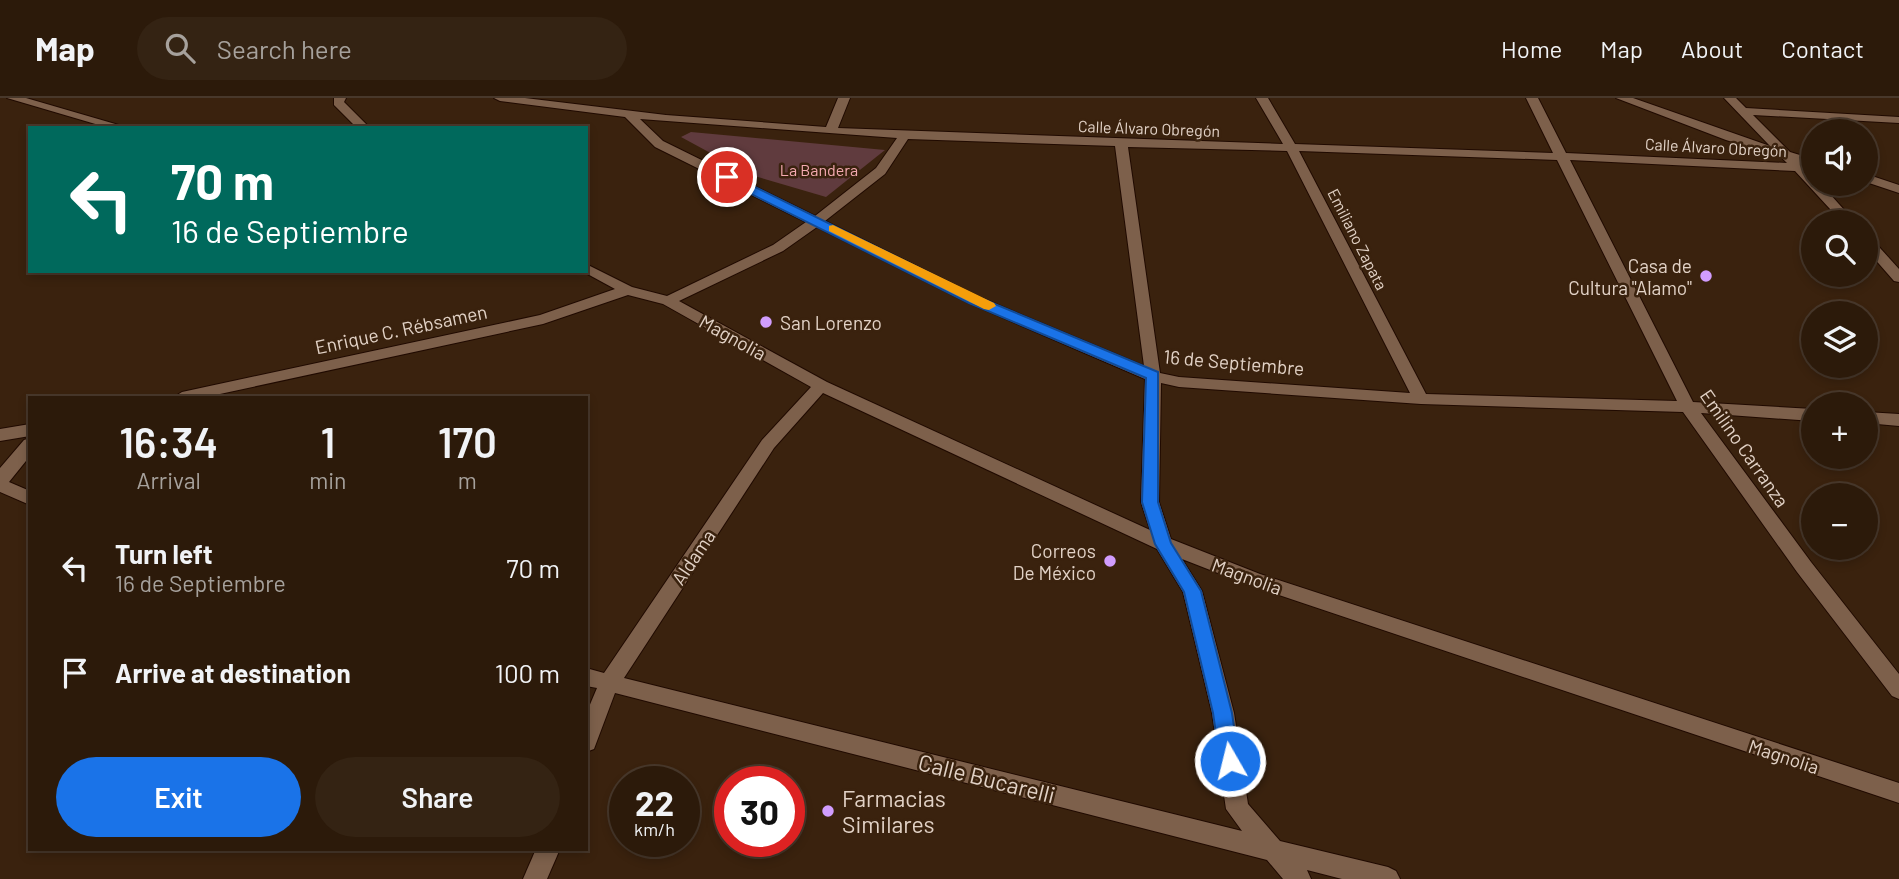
<!DOCTYPE html>
<html lang="en">
<head>
<meta charset="utf-8">
<style>
  :root { --surface:#2c1a0a; --page:#342313; --text:#f1f3f6; --muted:#a6a19c; --line:#48382b; --accent:#1a73e8 }
  body { margin:0; font-family:Barlow,sans-serif; background:var(--page); color:var(--text); height:100vh; display:flex; flex-direction:column; font-size:26px; white-space:nowrap }
  * { box-sizing:border-box; margin:0 }
  p { font-size:23px; color:var(--muted) }
  .icon { flex:none; width:38px; height:38px; fill:none; stroke:currentColor; stroke-width:2; stroke-linecap:round; stroke-linejoin:round }
  .map { position:relative; flex:1; overflow:hidden }
  .side { position:absolute; left:28px; top:298px; width:560px; height:455px; display:flex; flex-direction:column; background:var(--surface); border-radius:0px; box-shadow:0 4px 10px #0003,0 0 0 2px var(--line) }
  .side>* { flex:none }
  .hud { position:absolute; left:28px; top:28px; width:560px; height:147px; border-radius:0px; box-shadow:0 4px 10px #0003,0 0 0 2px var(--line); background:#00695c; color:#fff; overflow:hidden }
  .tools { position:absolute; left:1801px; top:21px; display:grid; gap:14px }
  .tools a { display:grid; place-items:center; width:77px; height:77px; border-radius:50%; background:var(--surface); box-shadow:0 4px 10px #0003,0 0 0 2px var(--line); font-size:35px }
  .speed { position:absolute; left:609px; top:668px; display:flex; gap:14px; font-size:35px; font-weight:700; text-align:center }
  .speed>* { display:grid; place-content:center; width:91px; height:91px; border-radius:50%; background:var(--surface); box-shadow:0 4px 10px #0003,0 0 0 2px var(--line); line-height:1 }
  .speed small { font-size:18px; font-weight:400 }
  .speed .limit { border:10px solid #d22; background:#fff; color:#111 }
  .pin { position:absolute; display:grid; place-items:center; width:60px; height:60px; color:#fff; margin:-30px; border:4px solid #fff; border-radius:50%; box-shadow:0 2px 7px #0007 }
  .me { position:absolute; width:77px; margin:-38px; rotate:352deg; stroke-linejoin:round; filter:drop-shadow(0 0 5px #0008) }
  .turn { display:flex; align-items:center; gap:24px; height:147px; padding:0 28px; font-size:32px }
  .turn .icon { width:91px; height:91px; stroke-width:2.5 }
  .turn b { display:block; font-size:49px; line-height:60px }
  .eta { display:flex; justify-content:space-evenly; align-items:center; height:119px; text-align:center }
  .eta b { font-size:42px; font-weight:600; line-height:49px }
  .button { display:flex; gap:14px; margin-top:auto; padding:14px 28px }
  .button a { flex:1; height:80px; border-radius:42px; background:var(--accent); color:#fff; font-size:28px; font-weight:600; line-height:80px; text-align:center }
  .button a+a { background:var(--page); color:var(--text) }
  ul { padding:0; list-style:none }
  li { display:flex; align-items:center; gap:21px; height:105px; padding:0 28px }
  li div { flex:1 }
  li b { display:block; font-size:26px }
  li em { font-style:normal }
  header { display:flex; align-items:center; gap:42px; box-sizing:border-box; height:98px; padding:0 35px; background:var(--surface); border-bottom:2px solid var(--line) }
  header strong { font-size:33px }
  nav { display:flex; gap:38px; margin-inline-start:auto; font-size:24px }
  .search { width:490px; height:63px; background:var(--page); display:flex; align-items:center; gap:18px; box-sizing:border-box; padding:0 24px; border-radius:38px; color:var(--muted); font-size:26px }
  .map>svg:first-child { display:block }
  .green { fill:#603b3e }
  .lines { fill:none; stroke-linecap:round; stroke-linejoin:round }
  .minor-casing { stroke:#200a00; stroke-width:2 }
  .minor { fill:#7d604b; fill-rule:evenodd }
  .route { fill:#1a73e8; stroke:#114b97; stroke-width:2 }
  .slow { fill:#f59e0b }
  .poi-dot { fill:#d19dfe; stroke:#3a220e; stroke-width:2.5 }
  .labels { text-anchor:middle; dominant-baseline:central; stroke-width:5; stroke-linejoin:round; paint-order:stroke }
  .far-street-label { font-size:16px; fill:#e2d2c6; stroke:#3a220e }
  .far-park-label { font-size:16px; fill:#f4aab1; stroke:#3a220e }
  .poi-label { font-size:19px; fill:#e2d2c6; stroke:#3a220e; text-anchor:end }
  .street-label { font-size:19px; fill:#e2d2c6; stroke:#3a220e }
  .near-street-label { font-size:23px; fill:#e2d2c6; stroke:#3a220e }
  .near-poi-label { font-size:23px; fill:#e2d2c6; stroke:#3a220e; text-anchor:start }
</style>
</head>
<body>
<header>
<strong>Map</strong>
<div class="search"><svg class="icon" aria-label="search" viewBox="0 0 24 24"><circle cx="10" cy="10" r="6"/><path d="M15 15l6 6"/></svg>Search here</div>
<nav><a>Home</a><a>Map</a><a>About</a><a>Contact</a></nav>
</header>
<div class="map">
<svg width="1899" height="781" viewBox="0 0 1899 781">
  <rect width="100%" height="100%" fill="#3a220e"/>
  <!-- green -->
  <path class="green" d="M691 34 885 52 826 99 751 77 681 39Z"/>
  <g class="lines">
    <defs>
      <g id="minor">
        <path d="M7 0H26L129 30H109Z"/>
        <path d="M334 0H346L344 4 370 30H357L334 7Z"/>
        <path d="M494 0H525L666 17 826 29 838 0H850L838 30 1283 46 1256 0H1268L1295 46 1553 55 1526 0H1538L1566 55 1787 65 1781 59 1726 42 1616 0H1633L1770 48 1724 0H1736L1746 10 1899 19V25L1753 17 1790 54 1813 61V69L1802 65 1813 77V86H1821L1855 124H1842L1795 73 1570 62 1693 304 1813 311V323L1701 315 1811 464 1899 576V601L1892 598 1797 474 1683 314 1421 306 1179 289 1161 285 1159 404 1171 441 1260 476 1899 685V705L1246 486 1182 461 1202 493 1234 615 1248 706 1280 743 1388 769 1396 773 1400 781H1342L1307 772 1311 781H1283L1267 762 615 595 594 651 586 654V616L597 590 586 588V570L604 575 762 342 811 289 663 206 628 197 543 226 206 299H174L182 294 540 217 615 191 582 173H586V166L632 189 667 198 773 147 806 124 655 49 625 19 500 3ZM640 21 897 40 876 70 815 118 663 43ZM908 41 1115 48 1144 268 979 199 825 123 885 76ZM1128 49 1287 53 1410 295 1179 279 1160 275ZM1299 53 1557 62 1677 303 1426 296ZM817 129 969 205 1145 281 1141 404 1150 432 827 284 679 203 783 153ZM823 295 1157 451 1183 494 1212 615 1226 711 1242 733 624 580 774 350Z"/>
        <path d="M1866 76 1899 87V95L1866 84Z"/>
        <path d="M1866 139 1871 140 1899 171V184L1894 183 1866 151Z"/>
        <path d="M1866 314 1899 316V328L1866 325Z"/>
        <path d="M30 326V338L0 343V331Z"/>
        <path d="M30 340V358L9 384 30 393V407L0 394V370L24 342Z"/>
        <path d="M536 751H560L547 781H523Z"/>
      </g>
    </defs>
    <!-- minor casing -->
    <use href="#minor" class="minor-casing"/>
    <!-- minor -->
    <use href="#minor" class="minor"/>
  </g>
  <!-- route -->
  <path class="route" d="M723 77H731L978 199 1158 274V404L1171 445 1201 493 1232 615 1239 663 1237 670 1230 672 1223 670 1220 663 1213 615 1184 494 1155 446 1142 404 1146 280 969 205 723 82Z"/>
  <!-- slow -->
  <path class="slow" d="M833 127 994 205 996 208 989 212 984 211 829 133V128Z"/>
  <!-- markers -->
  <g class="poi-dot">
    <circle cx="1706" cy="178" r="7"/>
    <circle cx="766" cy="224" r="7"/>
    <circle cx="1110" cy="463" r="7"/>
    <circle cx="828" cy="713" r="7"/>
  </g>
  <g class="labels">
    <!-- far-street labels -->
    <g class="far-street-label">
      <text transform="translate(1149 30) rotate(2)">Calle Álvaro Obregón</text>
      <text transform="translate(1716 49) rotate(3)">Calle Álvaro Obregón</text>
      <text transform="translate(1358 141) rotate(63)">Emiliano Zapata</text>
    </g>
    <!-- far-park labels -->
    <g class="far-park-label">
      <text x="819" y="71">La Bandera</text>
    </g>
    <!-- poi labels -->
    <g class="poi-label">
      <text x="1692" y="167">Casa de<tspan x="1692" dy="22">Cultura "Alamo"</tspan></text>
      <text x="780" y="224" text-anchor="start">San Lorenzo</text>
      <text x="1096" y="452">Correos<tspan x="1096" dy="22">De México</tspan></text>
    </g>
    <!-- street labels -->
    <g class="street-label">
      <text transform="translate(401 231) rotate(-12)">Enrique C. Rébsamen</text>
      <text transform="translate(733 239) rotate(29)">Magnolia</text>
      <text transform="translate(1234 264) rotate(5)">16 de Septiembre</text>
      <text transform="translate(1745 350) rotate(55)">Emilino Carranza</text>
      <text transform="translate(693 459) rotate(-56)">Aldama</text>
      <text transform="translate(1247 478) rotate(20)">Magnolia</text>
      <text transform="translate(1784 658) rotate(18)">Magnolia</text>
    </g>
    <!-- near-street labels -->
    <g class="near-street-label">
      <text transform="translate(987 680) rotate(14)">Calle Bucarelli</text>
    </g>
    <!-- near-poi labels -->
    <g class="near-poi-label">
      <text x="842" y="700">Farmacias<tspan x="842" dy="26">Similares</tspan></text>
    </g>
  </g>
</svg>
<div class="tools">
<a><svg class="icon" aria-label="sound" viewBox="0 0 24 24"><path d="M4 9h4l5-4v14l-5-4H4zM17 9q2 3 0 6"/></svg></a>
<a><svg class="icon" aria-label="search" viewBox="0 0 24 24"><circle cx="10" cy="10" r="6"/><path d="M15 15l6 6"/></svg></a>
<a><svg class="icon" aria-label="layers" viewBox="0 0 24 24"><path d="M12 4l9 5-9 5-9-5zM3 14l9 5 9-5"/></svg></a>
<a>+</a>
<a>−</a>
</div>
<div class="speed"><div>22<small>km/h</small></div><div class="limit">30</div></div>
<div class="pin" style="left:727px;top:79px;background:#d93025"><svg class="icon" aria-label="arrive" viewBox="0 0 24 24"><path d="M6 21V4h12l-3 4 3 4H6"/></svg></div>
<svg class="me" style="left:1230px;top:663px" viewBox="-20 -20 40 40"><circle r="17" fill="#1a73e8" stroke="#fff" stroke-width="3"/><path d="M0-11L8 9 0 5-8 9z" fill="#fff"/></svg>
<div class="hud">
<div class="turn"><svg class="icon" aria-label="left" viewBox="0 0 24 24"><path d="M17 20v-9H6M10 6l-5 5 5 5"/></svg><div><b>70 m</b>16 de Septiembre</div></div>
</div>
<section class="side">
<div class="eta">
<div><b>16:34</b><p>Arrival</p></div>
<div><b>1</b><p>min</p></div>
<div><b>170</b><p>m</p></div>
</div>
<ul>
<li><svg class="icon" aria-label="left" viewBox="0 0 24 24"><path d="M17 20v-9H6M10 6l-5 5 5 5"/></svg><div><b>Turn left</b><p>16 de Septiembre</p></div><em>70 m</em></li>
<li><svg class="icon" aria-label="arrive" viewBox="0 0 24 24"><path d="M6 21V4h12l-3 4 3 4H6"/></svg><div><b>Arrive at destination</b></div><em>100 m</em></li>
</ul>
<div class="button"><a>Exit</a><a>Share</a></div>
</section>
</div>
</body>
</html>
